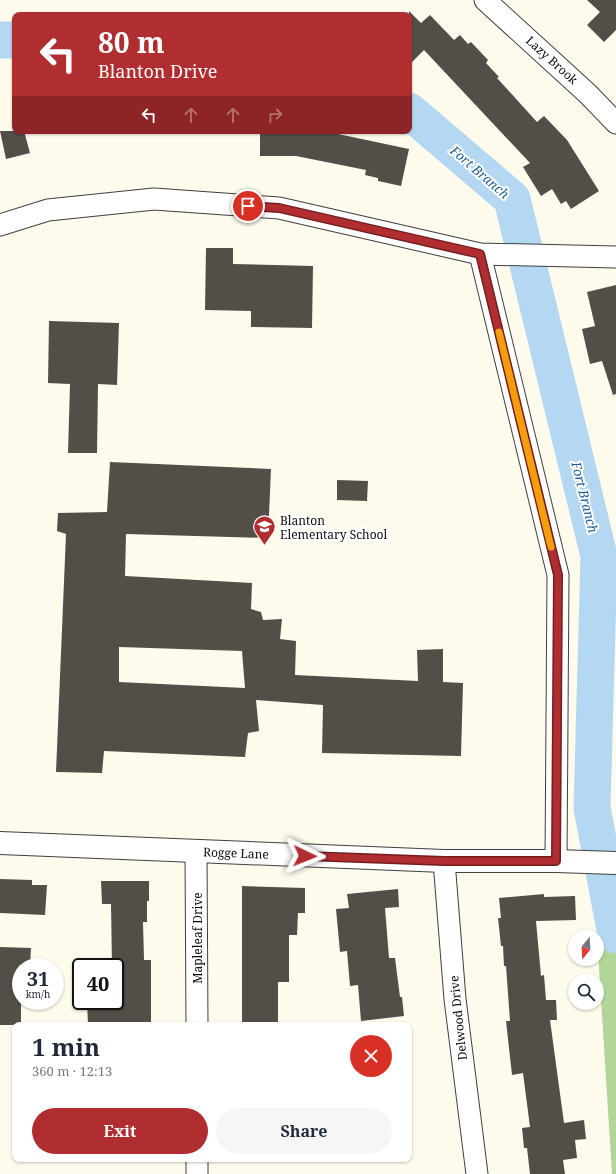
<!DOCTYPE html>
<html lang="en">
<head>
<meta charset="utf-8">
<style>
  :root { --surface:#fff; --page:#f6f6f7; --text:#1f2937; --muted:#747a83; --accent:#b12e30 }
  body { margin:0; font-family:"Noto Serif",serif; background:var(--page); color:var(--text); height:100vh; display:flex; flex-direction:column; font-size:15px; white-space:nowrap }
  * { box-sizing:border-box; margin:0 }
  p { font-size:13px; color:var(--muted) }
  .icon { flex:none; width:22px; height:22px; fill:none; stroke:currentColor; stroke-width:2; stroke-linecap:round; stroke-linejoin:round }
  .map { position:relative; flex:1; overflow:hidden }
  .panel { position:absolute; left:12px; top:1022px; width:400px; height:140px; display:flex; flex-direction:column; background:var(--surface); border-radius:8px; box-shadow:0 1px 3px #0004 }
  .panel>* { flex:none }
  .banner { position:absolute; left:12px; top:12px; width:400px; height:122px; border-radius:8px; box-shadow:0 1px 3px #0004; background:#b12e30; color:#fff; overflow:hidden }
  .needle { width:26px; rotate:198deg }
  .fabs { position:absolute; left:568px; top:930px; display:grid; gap:8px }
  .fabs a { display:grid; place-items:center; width:36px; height:36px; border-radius:50%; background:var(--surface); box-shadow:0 1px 3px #0004; font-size:20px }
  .speed { position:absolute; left:12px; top:958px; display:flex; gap:8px; font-size:20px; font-weight:700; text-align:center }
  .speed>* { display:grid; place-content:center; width:52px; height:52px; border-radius:50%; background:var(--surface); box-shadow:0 1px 3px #0004; line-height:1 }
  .speed small { font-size:10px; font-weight:400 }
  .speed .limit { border:2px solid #111; border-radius:6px; background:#fff; color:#111 }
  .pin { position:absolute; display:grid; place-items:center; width:34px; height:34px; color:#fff; margin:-17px; border:2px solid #fff; border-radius:50%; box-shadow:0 1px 4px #0007 }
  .me { position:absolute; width:44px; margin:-22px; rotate:92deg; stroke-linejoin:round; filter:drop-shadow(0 0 3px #0008) }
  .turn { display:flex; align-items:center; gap:14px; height:84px; padding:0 20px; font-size:18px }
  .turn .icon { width:52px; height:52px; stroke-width:2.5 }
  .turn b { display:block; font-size:28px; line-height:34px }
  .lanes { display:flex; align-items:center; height:38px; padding:0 20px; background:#0003; justify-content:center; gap:20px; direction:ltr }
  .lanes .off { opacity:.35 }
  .round { display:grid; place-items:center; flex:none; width:42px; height:42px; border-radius:21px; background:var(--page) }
  .head { display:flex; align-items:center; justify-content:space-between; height:68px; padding:0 20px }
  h1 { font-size:24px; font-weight:700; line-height:30px }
  .primary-button { display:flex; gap:8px; margin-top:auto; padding:8px 20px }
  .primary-button a { flex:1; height:46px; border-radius:24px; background:var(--accent); color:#fff; font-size:16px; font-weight:700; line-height:46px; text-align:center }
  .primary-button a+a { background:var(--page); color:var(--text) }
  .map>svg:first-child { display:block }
  .forest { fill:#b2d599 }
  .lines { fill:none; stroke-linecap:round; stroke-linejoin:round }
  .river { stroke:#b4d8f1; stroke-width:37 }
  .building { fill:#544e49; fill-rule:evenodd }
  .minor-casing { stroke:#3f3f3f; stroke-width:23 }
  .tertiary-casing { stroke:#3f3f3f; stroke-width:24 }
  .minor { stroke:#fff; stroke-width:21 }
  .tertiary { stroke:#fff; stroke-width:22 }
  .route-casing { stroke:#731e1f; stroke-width:10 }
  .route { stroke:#b12e30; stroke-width:7 }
  .slow { stroke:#f59e0b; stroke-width:7 }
  .labels { text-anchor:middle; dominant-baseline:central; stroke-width:4; stroke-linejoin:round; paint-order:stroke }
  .street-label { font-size:12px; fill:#0c0c0c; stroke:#fff }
  .poi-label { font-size:12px; fill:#0c0c0c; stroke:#fff; text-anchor:start }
  .water-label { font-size:13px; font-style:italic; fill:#1f5c94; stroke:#fff }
</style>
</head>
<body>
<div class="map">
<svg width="616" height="1174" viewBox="0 0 616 1174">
  <rect width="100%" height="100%" fill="#fefbec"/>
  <!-- forest -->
  <path class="forest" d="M594 888 616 891V1174H612Z"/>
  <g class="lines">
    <!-- river -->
    <g class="river">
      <path d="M0 40H15"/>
      <path d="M409 111 512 199 599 556 592 808 616 935"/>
    </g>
  </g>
  <!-- building -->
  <g class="building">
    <path d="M587 0H616V30L604 42 587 25 600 12Z"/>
    <path d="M409 11 421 23 430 15 454 40 460 35 468 44 471 42 488 60 486 63 499 77 497 78 537 122 544 116 567 140 599 191 571 209 566 201 561 204 552 189 541 196 523 167 530 163 424 50 409 65Z"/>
    <path d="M0 131H24L30 153 6 159Z"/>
    <path d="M260 131H324L409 149 401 186 378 181V178L365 175 366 170 296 156H260Z"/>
    <path d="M206 248H233V264L313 266 312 328 251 327V311L205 310Z"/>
    <path d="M616 285V394L613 395 602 361 590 364 582 329 595 326 587 292Z"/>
    <path d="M49 321 119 323 117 385 98 384 97 453H68L70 384 48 383Z"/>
    <path d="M110 462 271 469 268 538 126 534 125 576 252 583 251 609 261 612 263 620 282 619 280 639 296 641 295 675 418 681 417 650 443 649V682L463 683 461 756 322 753 323 705 256 700 259 731 248 733 245 757 104 751 102 773 56 772 66 534 57 531 58 513 107 512ZM119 647 242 651 245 688 119 682Z"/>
    <path d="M337 480 368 481 367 501 337 500Z"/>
    <path d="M0 879 32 880V885H47L45 915 0 913Z"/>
    <path d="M101 881H149V901H147V922H143L144 960H151V1025H88L87 1001H115V967H112L111 904H102Z"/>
    <path d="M242 886 305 888V913H298L297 935H289V982H278V1025H242Z"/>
    <path d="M398 889 399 907 385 908 389 958H395L400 997H402L404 1016 361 1021 358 985 350 986 347 951 340 952 336 909 349 908 347 894Z"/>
    <path d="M544 894V897L575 896 576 920 536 921 541 976 544 975 546 1000H556L557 1020H550L564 1123 584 1120 586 1139 575 1140 577 1158 563 1160 565 1174H530L527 1148H524L522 1128 530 1127 523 1073 512 1075 506 1021H510L506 966H504L503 946H501L498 918H501L499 898Z"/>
    <path d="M0 947 31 948 30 967H21V1025H0Z"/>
  </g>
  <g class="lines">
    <defs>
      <g id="minor">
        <path d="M485 0 588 94 616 123"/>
        <path d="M0 225 48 210 154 199 279 208 480 254 616 257"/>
        <path d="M480 254 558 575 556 861"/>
        <path d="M196 851 197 1025"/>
        <path d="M444 861 455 999 477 1174"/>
        <path d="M197 1159V1174"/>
      </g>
      <path id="tertiary" d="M0 843 444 861H556L616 863"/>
    </defs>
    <!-- minor casing -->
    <use href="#minor" class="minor-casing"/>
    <!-- tertiary casing -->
    <use href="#tertiary" class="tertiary-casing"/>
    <!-- minor -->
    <use href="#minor" class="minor"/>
    <!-- tertiary -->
    <use href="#tertiary" class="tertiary"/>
  </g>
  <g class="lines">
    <defs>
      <path id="route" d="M248 206 279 208 480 254 558 575 556 861H444L305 856"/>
    </defs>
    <!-- route casing -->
    <use href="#route" class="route-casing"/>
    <!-- route -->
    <use href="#route" class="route"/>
    <!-- slow -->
    <path class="slow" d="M499 332 551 547"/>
  </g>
  <!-- icons -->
  <defs>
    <symbol id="school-pin" viewBox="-11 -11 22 30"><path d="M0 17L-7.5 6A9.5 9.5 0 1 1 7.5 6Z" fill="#b12e30" stroke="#fff"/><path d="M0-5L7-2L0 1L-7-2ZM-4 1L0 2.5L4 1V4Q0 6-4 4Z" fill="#fff"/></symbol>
  </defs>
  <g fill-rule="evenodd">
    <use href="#school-pin" x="252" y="514" width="25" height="34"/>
  </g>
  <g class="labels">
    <!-- street labels -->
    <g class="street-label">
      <text transform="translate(552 60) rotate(42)">Lazy Brook</text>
      <text transform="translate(236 853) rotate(2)">Rogge Lane</text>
      <text transform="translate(197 938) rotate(-90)">Mapleleaf Drive</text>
      <text transform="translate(458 1018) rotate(-96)">Delwood Drive</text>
    </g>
    <!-- poi labels -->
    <g class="poi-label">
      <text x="280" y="520">Blanton<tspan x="280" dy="14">Elementary School</tspan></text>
    </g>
    <!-- water labels -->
    <g class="water-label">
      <text transform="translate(480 172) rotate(41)">Fort Branch</text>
      <text transform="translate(585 497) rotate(76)">Fort Branch</text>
    </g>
  </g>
</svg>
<div class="fabs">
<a><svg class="needle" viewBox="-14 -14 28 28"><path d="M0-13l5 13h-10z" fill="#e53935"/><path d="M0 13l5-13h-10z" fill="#747a83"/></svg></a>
<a><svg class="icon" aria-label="search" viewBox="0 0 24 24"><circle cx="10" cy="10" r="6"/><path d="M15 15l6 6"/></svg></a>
</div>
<div class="speed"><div>31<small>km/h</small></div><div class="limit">40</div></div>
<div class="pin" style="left:248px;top:206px;background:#d93025"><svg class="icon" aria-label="arrive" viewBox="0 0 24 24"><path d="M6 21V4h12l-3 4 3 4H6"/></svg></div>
<svg class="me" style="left:305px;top:856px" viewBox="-20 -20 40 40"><path d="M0-17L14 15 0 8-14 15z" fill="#b12e30" stroke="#fff" stroke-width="4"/></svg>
<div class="banner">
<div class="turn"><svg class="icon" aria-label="left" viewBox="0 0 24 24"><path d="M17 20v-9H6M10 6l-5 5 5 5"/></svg><div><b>80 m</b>Blanton Drive</div></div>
<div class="lanes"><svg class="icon" aria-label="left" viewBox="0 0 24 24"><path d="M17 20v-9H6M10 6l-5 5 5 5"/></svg><svg class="icon off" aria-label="ahead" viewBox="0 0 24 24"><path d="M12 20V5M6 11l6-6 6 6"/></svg><svg class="icon off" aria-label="ahead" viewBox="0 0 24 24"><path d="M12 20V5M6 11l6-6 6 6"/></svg><svg class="icon off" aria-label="right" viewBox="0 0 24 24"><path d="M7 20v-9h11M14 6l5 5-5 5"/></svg></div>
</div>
<section class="panel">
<div class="head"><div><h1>1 min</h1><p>360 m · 12:13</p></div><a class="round" style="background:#d93025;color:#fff"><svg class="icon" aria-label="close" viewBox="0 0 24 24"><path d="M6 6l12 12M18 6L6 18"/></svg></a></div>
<div class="primary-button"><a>Exit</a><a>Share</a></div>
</section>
</div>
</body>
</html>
